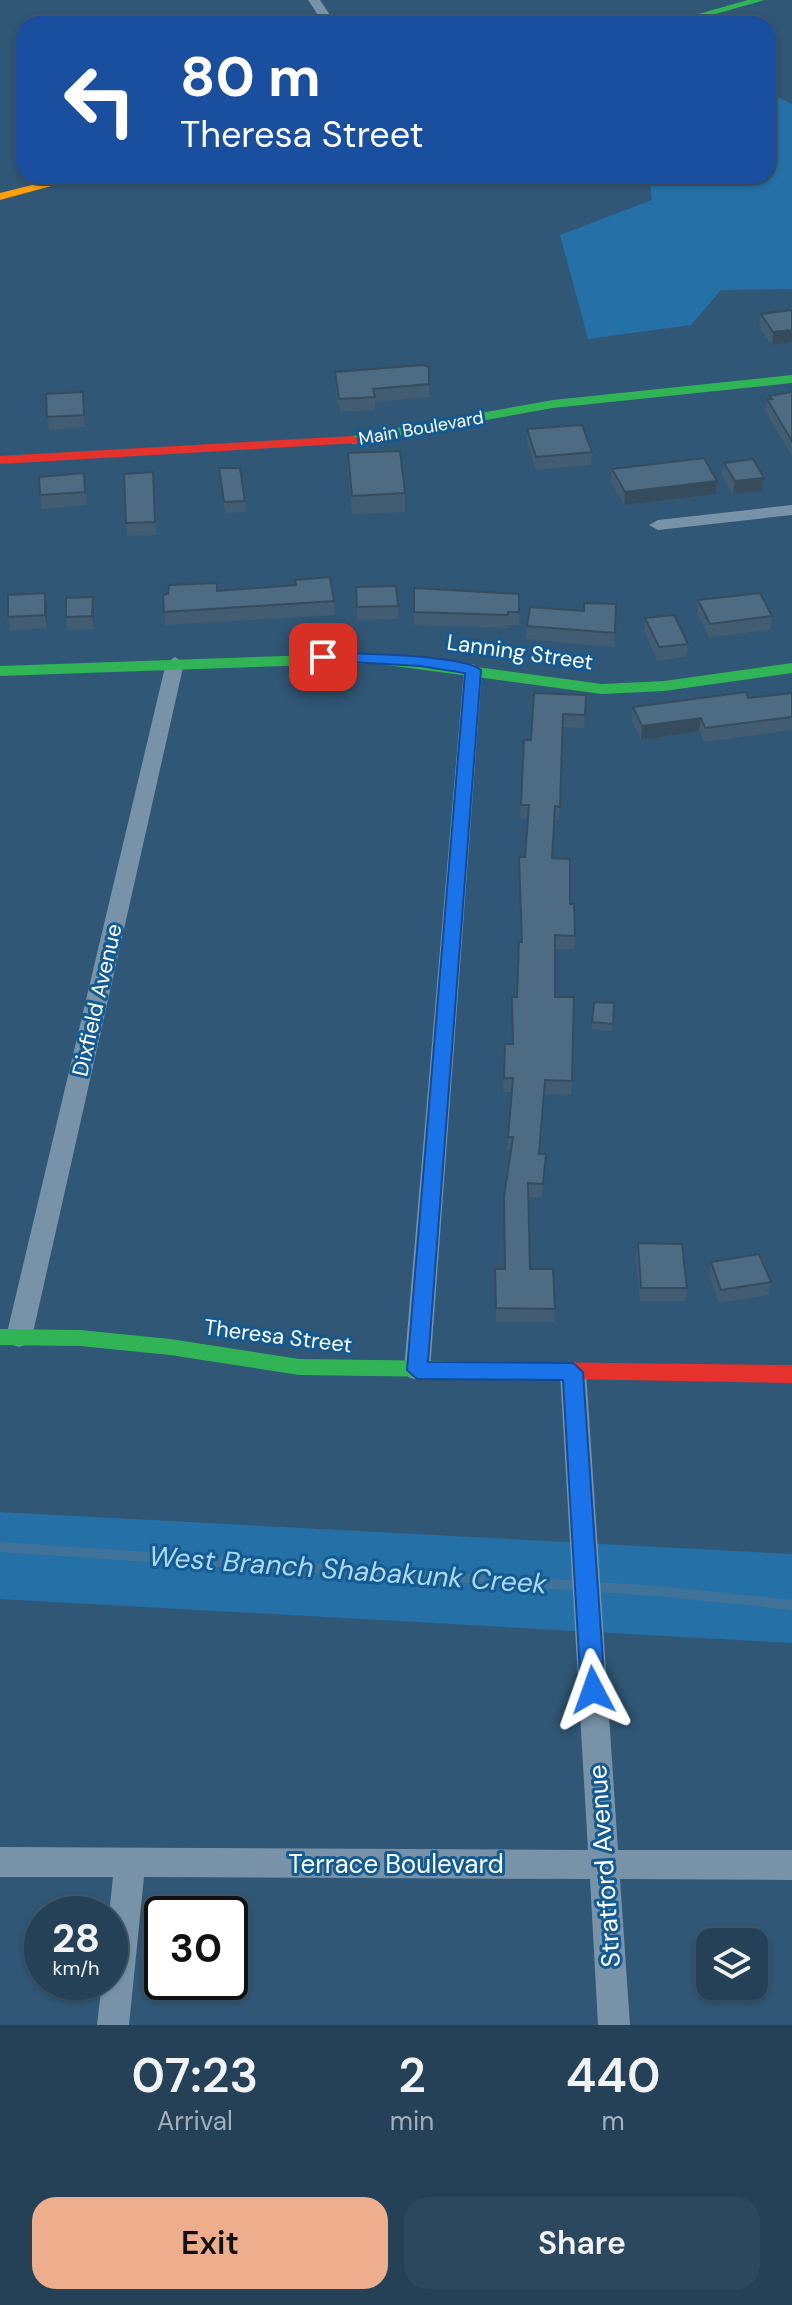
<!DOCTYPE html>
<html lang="en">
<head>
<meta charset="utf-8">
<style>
  :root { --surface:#244158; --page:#2c485e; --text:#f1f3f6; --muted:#a3afba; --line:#415a6e; --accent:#eead8d }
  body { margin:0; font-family:"DM Sans",sans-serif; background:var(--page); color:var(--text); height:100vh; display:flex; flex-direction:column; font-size:30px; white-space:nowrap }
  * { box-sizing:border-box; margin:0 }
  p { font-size:26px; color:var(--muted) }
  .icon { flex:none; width:44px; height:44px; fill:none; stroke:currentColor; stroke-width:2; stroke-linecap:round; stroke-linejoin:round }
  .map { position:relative; height:2025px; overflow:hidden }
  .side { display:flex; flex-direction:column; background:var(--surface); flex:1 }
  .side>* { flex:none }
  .top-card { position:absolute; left:16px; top:16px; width:760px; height:168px; border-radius:24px; box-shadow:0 2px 6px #0004,0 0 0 2px var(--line); background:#1a4fa0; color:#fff; overflow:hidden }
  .buttons { position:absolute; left:696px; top:1928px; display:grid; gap:16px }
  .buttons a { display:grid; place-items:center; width:72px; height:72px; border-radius:16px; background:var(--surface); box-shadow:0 2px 6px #0004,0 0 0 2px var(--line); font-size:40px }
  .speed { position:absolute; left:24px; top:1896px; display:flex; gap:16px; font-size:40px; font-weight:700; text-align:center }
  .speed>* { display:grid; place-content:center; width:104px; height:104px; border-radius:50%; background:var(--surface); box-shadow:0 2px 6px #0004,0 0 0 2px var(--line); line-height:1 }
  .speed small { font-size:20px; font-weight:400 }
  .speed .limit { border:4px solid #111; border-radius:12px; background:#fff; color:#111 }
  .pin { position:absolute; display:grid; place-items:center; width:68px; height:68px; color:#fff; margin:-34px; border-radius:16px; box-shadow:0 4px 12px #0006 }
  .me { position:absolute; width:88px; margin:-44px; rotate:356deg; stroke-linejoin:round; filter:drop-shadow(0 0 6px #0008) }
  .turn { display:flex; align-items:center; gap:28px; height:168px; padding:0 32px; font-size:36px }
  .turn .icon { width:104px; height:104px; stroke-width:2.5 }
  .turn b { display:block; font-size:56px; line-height:68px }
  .eta { display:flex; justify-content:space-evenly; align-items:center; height:136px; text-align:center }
  .eta b { font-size:48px; font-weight:600; line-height:56px }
  .button { display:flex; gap:16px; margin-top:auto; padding:16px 32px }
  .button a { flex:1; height:92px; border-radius:24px; background:var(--accent); color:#111; font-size:32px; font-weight:600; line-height:92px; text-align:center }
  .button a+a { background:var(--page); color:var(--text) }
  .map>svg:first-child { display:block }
  .green { fill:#2470a7 }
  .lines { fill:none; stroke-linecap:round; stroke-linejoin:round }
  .stream { stroke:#41739a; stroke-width:10 }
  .street { fill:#7893a8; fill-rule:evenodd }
  .fast { fill:#30b455; fill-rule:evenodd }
  .slow { fill:#ff9f0a; fill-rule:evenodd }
  .jam { fill:#e5322d; fill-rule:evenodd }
  .wall { fill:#425d72 }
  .shaded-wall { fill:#364c5c }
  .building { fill:#4d6c84; stroke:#364c5c; stroke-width:2 }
  .route { fill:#1a73e8; stroke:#114b97; stroke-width:2 }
  .labels { text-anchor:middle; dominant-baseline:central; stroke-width:6; stroke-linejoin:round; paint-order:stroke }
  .far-street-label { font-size:18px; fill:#fff; stroke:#135b92 }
  .street-label { font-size:22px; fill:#fff; stroke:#135b92 }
  .near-street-label { font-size:26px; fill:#fff; stroke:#135b92 }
  .near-water-label { font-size:28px; font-style:italic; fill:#add9f9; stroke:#135b92 }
</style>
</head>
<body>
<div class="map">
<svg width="792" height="2025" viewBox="0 0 792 2025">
  <rect width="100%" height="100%" fill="#305775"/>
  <!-- green -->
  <g class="green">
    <path d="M768 93 792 104V289L721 290 691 325 588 339 560 235 652 200 649 176H768Z"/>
    <path d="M0 1512 792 1554V1643L0 1599Z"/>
  </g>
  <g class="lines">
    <!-- stream -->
    <path class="stream" d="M0 1547 657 1591 792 1605"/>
    <!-- street -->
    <g class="street">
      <path d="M308 0H320L336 24H324Z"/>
      <path d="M792 505V515L658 530 649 525 658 520Z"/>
      <path d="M175 657 184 663 32 1337 28 1344 19 1347 10 1344 6 1337 166 663Z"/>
      <path d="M473 664 482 670 430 1370 426 1377 417 1380 408 1377 404 1370 464 670Z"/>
      <path d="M573 1362 582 1365 586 1372 618 1850H792V1880L620 1879 630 2025H598L590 1879 144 1877 129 2025H97L102 1982H110L109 1914 113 1877H0V1847L588 1850 560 1372 564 1365Z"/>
    </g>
    <!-- fast -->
    <g class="fast">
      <path d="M748 0H765L680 24H663Z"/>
      <path d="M792 375V383L553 408 353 444 346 440 353 436 553 400Z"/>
      <path d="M372 653 602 684 664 681 792 663V673L664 691 602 694 372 663 0 676V666Z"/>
      <path d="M0 1329 80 1330 170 1339 299 1359 445 1361 452 1363 455 1369 452 1375 445 1377 299 1375 170 1355 80 1346 0 1345Z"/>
    </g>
    <!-- slow -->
    <path class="slow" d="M68 176H88L0 200V193Z"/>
    <!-- jam -->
    <g class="jam">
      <path d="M353 436 360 440 358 443 0 464V456Z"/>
      <path d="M445 1361 792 1365V1383L445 1377 438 1375 435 1369 438 1363Z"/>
    </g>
  </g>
  <!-- wall -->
  <g class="wall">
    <path d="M792 310V342L772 345 759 327 761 314Z"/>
    <path d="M335 372 429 384V397L375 402V410L340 412 335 385Z"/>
    <path d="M83 392 85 427 49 430 47 417Z"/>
    <path d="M792 392V456L765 411 767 399H769V396Z"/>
    <path d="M527 429 592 452 591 465 536 470 527 442Z"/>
    <path d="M348 453 405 493V512L352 514 348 472Z"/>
    <path d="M724 463 764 478 762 491 733 494 722 476Z"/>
    <path d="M219 468 245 501 246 512 225 513Z"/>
    <path d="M612 469 717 481 716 494 624 505 611 482Z"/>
    <path d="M153 472 156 535 127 536 126 523Z"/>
    <path d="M84 473 87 505 41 509 40 495Z"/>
    <path d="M295 580 334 601 335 615 165 625 163 595 295 585Z"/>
    <path d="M356 587 398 606V619L357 620Z"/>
    <path d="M414 588 519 594V625H507V628L414 625Z"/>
    <path d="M698 600 772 616 770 630 709 637 697 613Z"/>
    <path d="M47 606V628L10 631 8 617Z"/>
    <path d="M94 610V629L67 630 66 617Z"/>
    <path d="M584 611 615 633 614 647 526 639 527 626Z"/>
    <path d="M645 618 688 644 686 657 657 661 644 631Z"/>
    <path d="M792 693V730L704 742 699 731 641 740 632 721 633 707 748 698Z"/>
    <path d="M586 695 584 728 562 727 559 820H554L552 858 570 904 575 936 574 949H555V997L572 1081 571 1095 544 1094 540 1154H546L542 1198 528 1197 530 1269 555 1309 554 1322H496L495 1269H504V1197L511 1151 507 1150 512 1092H503L505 1044H512V997H517L521 942 519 857H525L528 819 520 818 524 740H531Z"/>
    <path d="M594 1002 614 1003 612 1031 592 1029Z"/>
    <path d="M638 1243 687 1288 685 1301H640L636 1257Z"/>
    <path d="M711 1262 771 1282 768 1295 719 1303 709 1276Z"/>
  </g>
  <!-- shaded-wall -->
  <g class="shaded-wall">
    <path d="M792 330V342L772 345 773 332Z"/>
    <path d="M764 478 762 491 733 494 735 481Z"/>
    <path d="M717 481 716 494 624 505 625 492Z"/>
    <path d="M45 593 47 606V628L45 615Z"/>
    <path d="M93 597 94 610V629L92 616Z"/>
    <path d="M701 718 699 731 641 740 642 726Z"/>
  </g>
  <!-- building -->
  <g class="building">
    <path d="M792 310V330L773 332 761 314Z"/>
    <path d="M423 365 429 367V384L373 389 375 397 339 399 335 372Z"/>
    <path d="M83 392 84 415 47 417 46 394Z"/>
    <path d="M792 392V441L767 399H772L769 396Z"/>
    <path d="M582 425 592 452 536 457 527 429Z"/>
    <path d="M400 451 405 493 352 496 348 453Z"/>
    <path d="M704 458 717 481 625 492 612 469Z"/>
    <path d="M753 459 764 478 735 481 724 463Z"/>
    <path d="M219 468H240L245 501 224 502Z"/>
    <path d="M153 472 155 522 126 523 124 474Z"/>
    <path d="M84 473 85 492 40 495 39 477Z"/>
    <path d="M330 577 334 601 164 612 163 595 168 594 169 585 217 583V591L296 585 295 580Z"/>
    <path d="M396 586 398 606 357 607 356 587Z"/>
    <path d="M414 588 519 594V612H508V615L414 612Z"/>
    <path d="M45 593V615L8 617V595Z"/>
    <path d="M760 593 772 616 710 624 698 600Z"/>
    <path d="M93 597 92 616 66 617V598Z"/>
    <path d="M584 603 616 604 615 633 527 626 530 607 584 611Z"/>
    <path d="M674 615 688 644 659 647 645 618Z"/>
    <path d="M746 692 748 698 792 693V717L705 728 701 718 642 726 633 707Z"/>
    <path d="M534 693 586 695 585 715 563 714 560 807 555 806 552 858 570 859V904H574L575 936 555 935V997H574L572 1081 545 1080 539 1154H546L543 1184 528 1183 530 1269H553L555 1309 496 1308 495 1269H505L504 1197 513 1137H508L513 1078H504L505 1044H513L512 997H517L519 942H522L519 857H525L529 805H521L523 761 524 740H531Z"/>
    <path d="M594 1002 614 1003 613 1024 592 1022Z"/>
    <path d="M638 1243 682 1244 687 1288H641Z"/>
    <path d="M759 1254 771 1282 721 1290 711 1262Z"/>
  </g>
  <!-- route -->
  <path class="route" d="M323 652C353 654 462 654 481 670L428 1362 573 1363 583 1372 605 1690 601 1697 593 1701 585 1697 581 1690 563 1380 417 1379 407 1370 465 673 420 666 317 660 315 657Z"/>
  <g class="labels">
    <!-- far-street labels -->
    <g class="far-street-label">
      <text transform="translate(421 428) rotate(-10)">Main Boulevard</text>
    </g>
    <!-- street labels -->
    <g class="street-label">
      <text transform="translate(520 652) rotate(8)">Lanning Street</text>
      <text transform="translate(97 1000) rotate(-77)">Dixfield Avenue</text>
      <text transform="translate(278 1336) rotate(7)">Theresa Street</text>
    </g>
    <!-- near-street labels -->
    <g class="near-street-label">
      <text x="396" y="1864">Terrace Boulevard</text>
      <text transform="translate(604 1866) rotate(-94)">Stratford Avenue</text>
    </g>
    <!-- near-water labels -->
    <g class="near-water-label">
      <text transform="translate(348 1570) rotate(4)">West Branch Shabakunk Creek</text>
    </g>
  </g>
</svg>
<div class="buttons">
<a><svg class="icon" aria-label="layers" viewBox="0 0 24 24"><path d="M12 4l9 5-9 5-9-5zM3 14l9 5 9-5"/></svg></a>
</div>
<div class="speed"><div>28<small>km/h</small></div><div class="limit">30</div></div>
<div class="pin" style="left:323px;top:657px;background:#d93025"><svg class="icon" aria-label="arrive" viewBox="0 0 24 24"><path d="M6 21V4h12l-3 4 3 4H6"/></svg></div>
<svg class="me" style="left:593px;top:1690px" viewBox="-20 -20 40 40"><path d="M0-17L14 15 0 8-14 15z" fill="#1a73e8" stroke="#fff" stroke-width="4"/></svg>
<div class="top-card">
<div class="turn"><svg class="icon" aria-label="left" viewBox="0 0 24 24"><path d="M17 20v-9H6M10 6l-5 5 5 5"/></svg><div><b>80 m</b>Theresa Street</div></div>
</div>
</div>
<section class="side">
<div class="eta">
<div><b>07:23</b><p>Arrival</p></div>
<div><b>2</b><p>min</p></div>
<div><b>440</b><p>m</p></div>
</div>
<div class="button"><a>Exit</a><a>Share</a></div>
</section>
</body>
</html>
